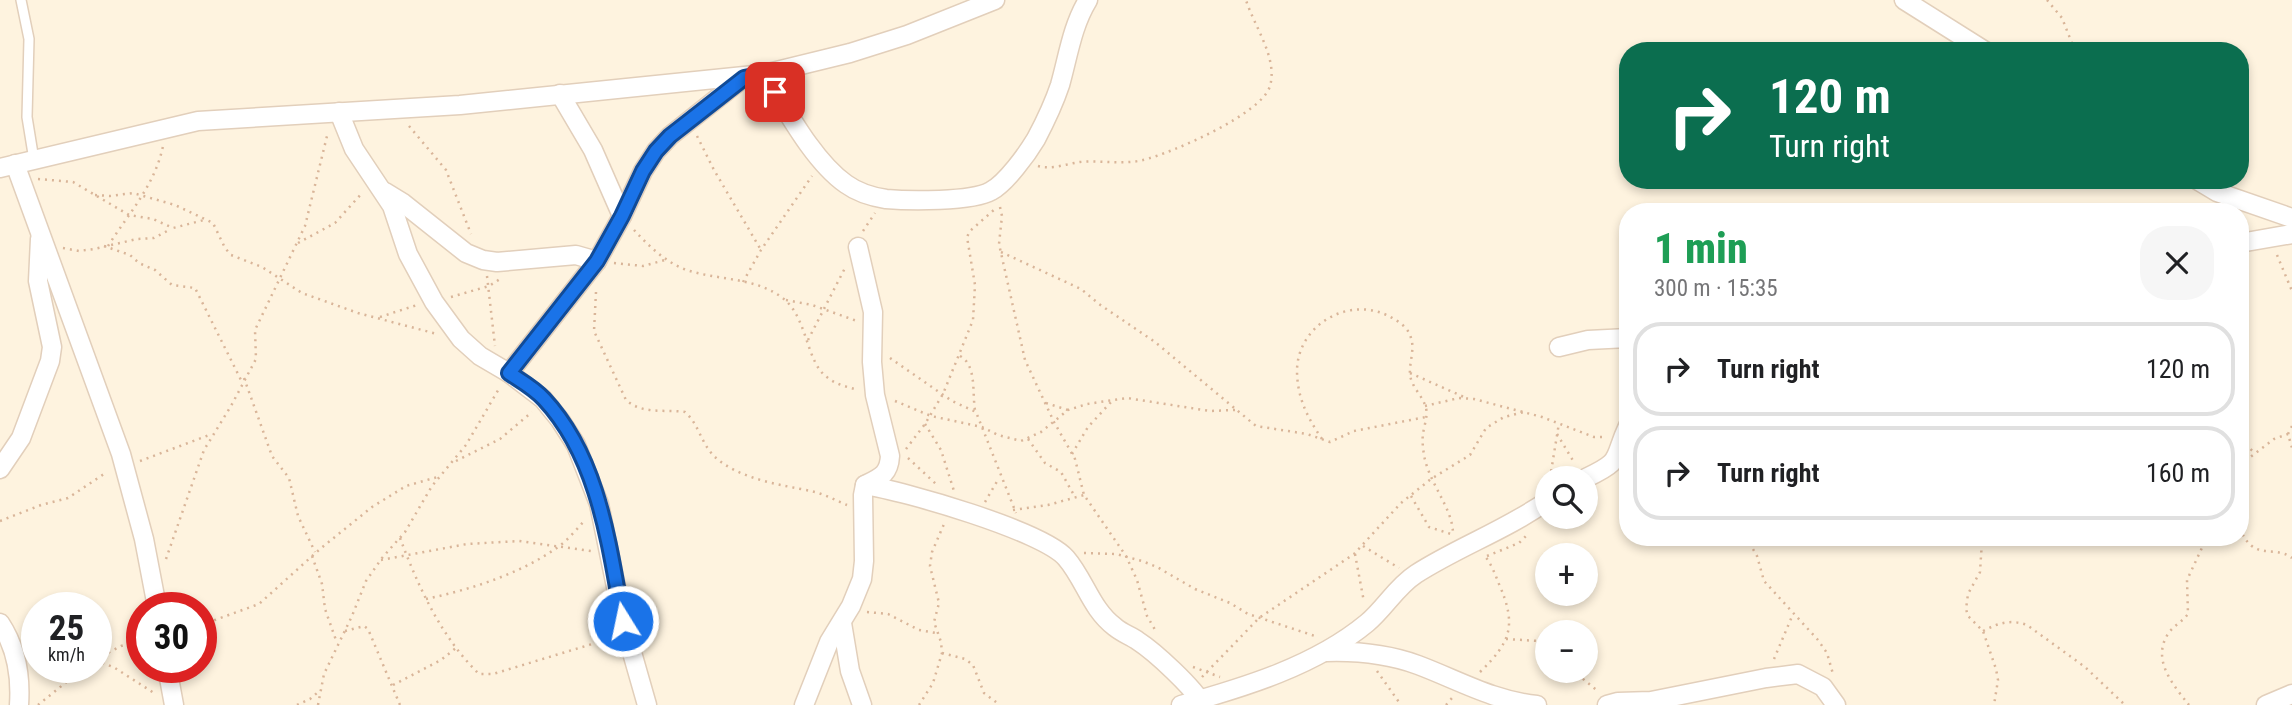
<!DOCTYPE html>
<html lang="en">
<head>
<meta charset="utf-8">
<style>
  :root { --surface:#fff; --page:#f6f6f6; --text:#202124; --muted:#757577; --line:#e0e0e0 }
  body { margin:0; font-family:"Roboto Condensed",sans-serif; background:var(--page); color:var(--text); height:100vh; display:flex; flex-direction:column; font-size:26px; white-space:nowrap }
  * { box-sizing:border-box; margin:0 }
  p { font-size:23px; color:var(--muted) }
  .icon { flex:none; width:38px; height:38px; fill:none; stroke:currentColor; stroke-width:2; stroke-linecap:round; stroke-linejoin:round }
  .map { position:relative; flex:1; overflow:hidden }
  .details { position:absolute; left:1619px; top:203px; width:630px; height:343px; display:flex; flex-direction:column; background:var(--surface); border-radius:28px; box-shadow:0 4px 10px #0003 }
  .details>* { flex:none }
  .banner { position:absolute; left:1619px; top:42px; width:630px; height:147px; border-radius:28px; box-shadow:0 4px 10px #0003; background:#0b6e4f; color:#fff; overflow:hidden }
  .buttons { position:absolute; left:1535px; top:466px; display:grid; gap:14px }
  .buttons a { display:grid; place-items:center; width:63px; height:63px; border-radius:50%; background:var(--surface); box-shadow:0 4px 10px #0003; font-size:35px }
  .speed { position:absolute; left:21px; top:592px; display:flex; gap:14px; font-size:35px; font-weight:700; text-align:center }
  .speed>* { display:grid; place-content:center; width:91px; height:91px; border-radius:50%; background:var(--surface); box-shadow:0 4px 10px #0003; line-height:1 }
  .speed small { font-size:18px; font-weight:400 }
  .speed .limit { border:10px solid #d22; background:#fff; color:#111 }
  .pin { position:absolute; display:grid; place-items:center; width:60px; height:60px; color:#fff; margin:-30px; border-radius:14px; box-shadow:0 4px 10px #0006 }
  .me { position:absolute; width:77px; margin:-38px; rotate:350deg; stroke-linejoin:round; filter:drop-shadow(0 0 5px #0008) }
  .turn { display:flex; align-items:center; gap:24px; height:147px; padding:0 35px; font-size:32px }
  .turn .icon { width:91px; height:91px; stroke-width:2.5 }
  .turn b { display:block; font-size:49px; line-height:60px }
  .round { display:grid; place-items:center; flex:none; width:74px; height:74px; border-radius:28px; background:var(--page) }
  .headline { display:flex; align-items:center; justify-content:space-between; height:119px; padding:0 35px }
  h1 { font-size:42px; font-weight:800; line-height:52px; color:#1e9e55 }
  ul { padding:0; list-style:none }
  li { display:flex; align-items:center; gap:21px; height:94px; margin:0 14px 10px; padding:0 21px; border:4px solid var(--line); border-radius:28px }
  li div { flex:1 }
  li b { display:block; font-size:26px }
  li em { font-style:normal }
  .map>svg:first-child { display:block }
  .lines { fill:none; stroke-linecap:round; stroke-linejoin:round }
  .lane-casing { stroke:#e2cfbb; stroke-width:12 }
  .street-casing { stroke:#e2cfbb; stroke-width:21 }
  .path { stroke:#d9b599; stroke-width:2.5; stroke-dasharray:2 5; stroke-linecap:butt }
  .lane { stroke:#fff; stroke-width:9 }
  .street { stroke:#fff; stroke-width:18 }
  .route-casing { stroke:#114b97; stroke-width:18 }
  .route { stroke:#1a73e8; stroke-width:12 }
</style>
</head>
<body>
<div class="map">
<svg width="2292" height="705" viewBox="0 0 2292 705">
  <rect width="100%" height="100%" fill="#fef3df"/>
  <g class="lines">
    <defs>
      <path id="lane" d="M21 0 29 39 27 117 34 160"/>
      <g id="street">
        <path d="M1904 0 1985 51"/>
        <path d="M764 74C786 109 813 161 846 184 857 192 873 197 886 199 908 201 972 202 991 191 1006 183 1027 154 1036 139 1045 122 1054 103 1060 85 1068 57 1072 26 1088 0"/>
        <path d="M560 94 593 150 622 216"/>
        <path d="M339 112 354 149 392 206 408 254 434 302 461 339 480 356 509 373 543 399 560 420 576 445 599 504 623 621 647 705"/>
        <path d="M15 164 121 454 144 539 157 607"/>
        <path d="M0 168 198 121 460 105 764 74 850 53 907 35 995 0"/>
        <path d="M2197 180 2217 192 2292 218"/>
        <path d="M385 192 403 203 466 253 483 260 497 262 576 255 597 261"/>
        <path d="M2240 243 2292 234"/>
        <path d="M1559 347 1588 340 1628 338"/>
        <path d="M509 373 597 261 622 216 643 171 656 151 670 136 743 78"/>
        <path d="M0 469 21 438 50 361 52 347 38 281 40 239"/>
        <path d="M1586 478C1624 460 1612 460 1628 426"/>
        <path d="M865 485C904 491 1043 531 1066 558 1085 580 1091 609 1115 627 1122 633 1131 636 1138 641 1155 652 1194 688 1203 705"/>
        <path d="M0 623C16 647 21 676 19 705"/>
        <path d="M842 623 850 671 862 705"/>
        <path d="M1326 652C1357 651 1388 654 1418 665 1458 680 1494 701 1537 705"/>
        <path d="M167 667 174 705"/>
        <path d="M804 705 829 642 851 606 862 579 864 561 863 495 865 485C881 477 889 474 890 456L875 395 872 362 873 312 858 247"/>
        <path d="M1181 705C1245 687 1315 666 1367 623 1385 608 1396 587 1416 574 1458 547 1506 530 1547 501"/>
        <path d="M1607 705 1618 702 1651 701 1766 678 1798 674 1823 687 1836 705"/>
        <path d="M2266 705 2292 694"/>
      </g>
    </defs>
    <!-- lane casing -->
    <use href="#lane" class="lane-casing"/>
    <!-- street casing -->
    <use href="#street" class="street-casing"/>
    <!-- path -->
    <g class="path">
      <path d="M2047 0 2062 18 2075 51"/>
      <path d="M409 126 446 170 471 234"/>
      <path d="M697 136 714 170 761 250"/>
      <path d="M1038 166C1051 170 1066 164 1080 162 1101 160 1122 165 1143 160 1172 153 1262 114 1270 86 1278 58 1254 26 1246 0"/>
      <path d="M38 179 73 182 129 215 153 219 173 228 204 220"/>
      <path d="M95 195 110 196 133 193 175 205 213 223 225 248 231 255 262 267 302 293 358 313 437 334"/>
      <path d="M1000 207 1002 216 999 244 1025 360 1054 422 1075 459 1084 495 1126 556 1137 580 1147 616 1157 633"/>
      <path d="M634 230C648 245 664 261 684 269 716 281 757 276 785 300 808 320 806 363 828 378 837 385 848 387 858 390"/>
      <path d="M863 231 875 213"/>
      <path d="M298 243 335 223 363 192"/>
      <path d="M104 246 130 255 139 263 155 270 172 285 195 288 242 382"/>
      <path d="M108 246C129 213 155 185 163 146"/>
      <path d="M63 248 79 251 94 249 137 239 154 238 171 229"/>
      <path d="M1001 252 1081 289 1099 304 1155 342 1256 426 1307 434 1330 442 1354 431 1426 417"/>
      <path d="M2277 255 2292 291"/>
      <path d="M614 263 643 266 665 260"/>
      <path d="M487 276 495 346"/>
      <path d="M743 282 761 250 812 176"/>
      <path d="M596 292 594 331 626 400C643 415 665 409 685 412 699 424 701 444 715 457 739 479 781 485 811 491 824 494 835 500 847 505"/>
      <path d="M451 297 489 286 500 279"/>
      <path d="M786 300 812 305 857 321"/>
      <path d="M380 317 417 305"/>
      <path d="M808 340 845 268"/>
      <path d="M960 356C977 365 972 393 975 410"/>
      <path d="M890 358 952 401 976 412 1016 513"/>
      <path d="M1410 373 1464 397"/>
      <path d="M244 378 272 456 289 478 298 516 315 552"/>
      <path d="M895 401 931 416 982 427 998 435 1021 441 1041 432 1068 410 1087 404 1127 398 1210 411 1235 410"/>
      <path d="M1046 403 1068 410"/>
      <path d="M1425 406 1459 398 1474 399 1542 417 1594 437H1604"/>
      <path d="M925 424 941 450 954 491"/>
      <path d="M2292 426 2288 434 2292 448"/>
      <path d="M1557 434 1575 464"/>
      <path d="M1028 439 1045 463 1061 472 1075 497"/>
      <path d="M1322 439C1307 417 1297 397 1297 370 1298 323 1353 293 1394 319 1401 323 1409 329 1411 338 1415 349 1409 363 1410 375 1412 388 1423 396 1426 408 1428 416 1424 426 1423 434 1422 441 1423 448 1424 455 1429 484 1453 508 1453 534"/>
      <path d="M2240 440 2255 453"/>
      <path d="M906 449 925 424 943 394 973 320 975 285 967 237 970 231 995 209"/>
      <path d="M1072 454 1088 427 1112 401"/>
      <path d="M908 458 936 484"/>
      <path d="M140 461 212 434"/>
      <path d="M456 461 500 439 532 412"/>
      <path d="M2240 465 2274 439 2288 434"/>
      <path d="M1550 478 1559 423"/>
      <path d="M1411 496 1429 527 1454 535"/>
      <path d="M985 502 999 478"/>
      <path d="M1013 510 1048 505 1084 495"/>
      <path d="M0 521 41 505 68 498 107 472"/>
      <path d="M2240 528C2253 563 2274 544 2292 558"/>
      <path d="M1746 537 1757 556 1764 581 1818 640 1827 653 1833 674"/>
      <path d="M1984 537 1982 541 1980 572 1968 594 1966 609 1968 616 1983 631 1996 669 1998 680 1994 705"/>
      <path d="M400 538C418 586 441 637 479 674H493L612 638"/>
      <path d="M1363 546 1399 568"/>
      <path d="M1084 553 1116 554 1142 561 1157 567 1195 589 1230 603 1248 614 1315 636"/>
      <path d="M1355 554 1364 602"/>
      <path d="M312 556 322 584 325 609 337 643"/>
      <path d="M1487 556 1519 543 1529 533"/>
      <path d="M166 559 204 450 231 406 256 359 255 330 305 226 328 132"/>
      <path d="M381 560 467 544 519 541 591 551"/>
      <path d="M426 599C472 589 520 574 558 547 568 540 577 529 585 520"/>
      <path d="M867 612 888 614 919 630 936 633"/>
      <path d="M201 625 259 604 320 549 372 507 406 486 441 476"/>
      <path d="M345 631 364 626 368 629 400 705"/>
      <path d="M1983 631C1998 623 2011 619 2027 625L2085 667 2125 705"/>
      <path d="M26 638 37 641"/>
      <path d="M1506 639 1539 641 1547 644"/>
      <path d="M942 653 965 659 973 665 984 693 1000 705"/>
      <path d="M96 659 121 646 142 640"/>
      <path d="M1774 659 1793 614"/>
      <path d="M96 660 115 668 154 693"/>
      <path d="M1193 667 1220 677"/>
      <path d="M1572 670 1599 692"/>
      <path d="M1377 671 1401 705"/>
      <path d="M1480 672C1511 642 1517 625 1499 584 1495 574 1491 563 1484 555"/>
      <path d="M1202 677 1259 618 1354 554 1401 503 1431 479 1470 455 1486 428 1504 417 1524 412"/>
      <path d="M393 685 441 660 456 648"/>
      <path d="M38 705 85 667"/>
      <path d="M297 705 310 699 317 693"/>
      <path d="M318 705 324 674 352 616 366 581 382 558 405 532 432 486 466 445 500 387"/>
      <path d="M919 705 933 683 942 653 941 642 934 622 939 603 930 566 932 552 944 524"/>
      <path d="M1446 705 1452 698"/>
      <path d="M2189 705C2174 686 2151 660 2168 634 2173 626 2182 622 2188 614L2187 580 2207 537"/>
    </g>
    <!-- lane -->
    <use href="#lane" class="lane"/>
    <!-- street -->
    <use href="#street" class="street"/>
  </g>
  <g class="lines">
    <defs>
      <path id="route" d="M623 621C609 545 599 458 544 399 534 388 521 381 509 373L597 261 622 216 643 171 656 151 670 136 744 78 764 74 775 92"/>
    </defs>
    <!-- route casing -->
    <use href="#route" class="route-casing"/>
    <!-- route -->
    <use href="#route" class="route"/>
  </g>
</svg>
<div class="buttons">
<a><svg class="icon" aria-label="search" viewBox="0 0 24 24"><circle cx="10" cy="10" r="6"/><path d="M15 15l6 6"/></svg></a>
<a>+</a>
<a>−</a>
</div>
<div class="speed"><div>25<small>km/h</small></div><div class="limit">30</div></div>
<div class="pin" style="left:775px;top:92px;background:#d93025"><svg class="icon" aria-label="arrive" viewBox="0 0 24 24"><path d="M6 21V4h12l-3 4 3 4H6"/></svg></div>
<svg class="me" style="left:623px;top:621px" viewBox="-20 -20 40 40"><circle r="17" fill="#1a73e8" stroke="#fff" stroke-width="3"/><path d="M0-11L8 9 0 5-8 9z" fill="#fff"/></svg>
<div class="banner">
<div class="turn"><svg class="icon" aria-label="right" viewBox="0 0 24 24"><path d="M7 20v-9h11M14 6l5 5-5 5"/></svg><div><b>120 m</b>Turn right</div></div>
</div>
<section class="details">
<div class="headline"><div><h1>1 min</h1><p>300 m · 15:35</p></div><a class="round"><svg class="icon" aria-label="close" viewBox="0 0 24 24"><path d="M6 6l12 12M18 6L6 18"/></svg></a></div>
<ul>
<li><svg class="icon" aria-label="right" viewBox="0 0 24 24"><path d="M7 20v-9h11M14 6l5 5-5 5"/></svg><div><b>Turn right</b></div><em>120 m</em></li>
<li><svg class="icon" aria-label="right" viewBox="0 0 24 24"><path d="M7 20v-9h11M14 6l5 5-5 5"/></svg><div><b>Turn right</b></div><em>160 m</em></li>
</ul>
</section>
</div>
</body>
</html>
